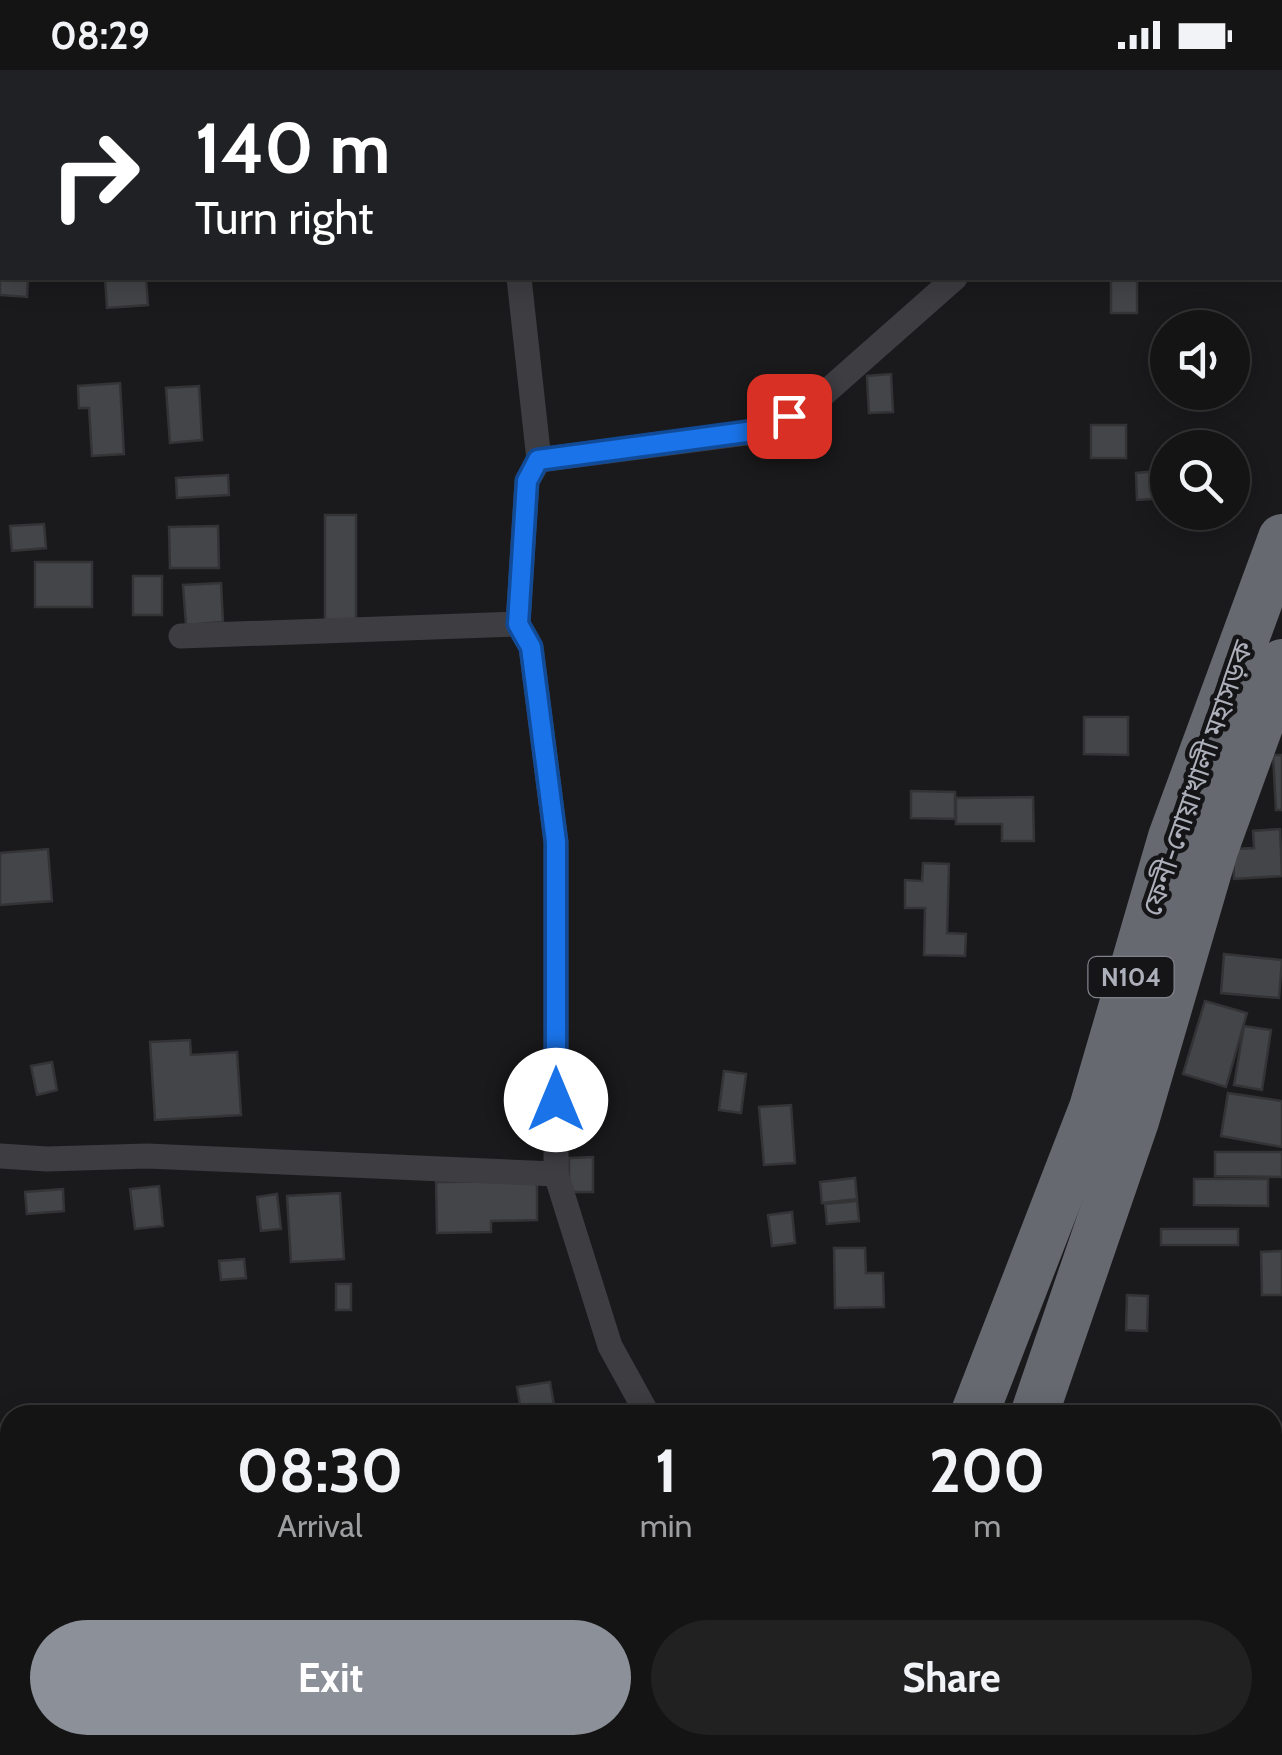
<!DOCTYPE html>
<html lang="en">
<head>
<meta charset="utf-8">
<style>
  :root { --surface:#141415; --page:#212122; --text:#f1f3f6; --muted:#9d9ea0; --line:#333334; --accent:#8c9099 }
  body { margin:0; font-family:Cabin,"Noto Sans Bengali",sans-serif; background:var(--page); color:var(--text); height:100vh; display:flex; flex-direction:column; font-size:38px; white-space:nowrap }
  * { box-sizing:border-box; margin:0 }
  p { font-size:32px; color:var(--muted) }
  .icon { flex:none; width:55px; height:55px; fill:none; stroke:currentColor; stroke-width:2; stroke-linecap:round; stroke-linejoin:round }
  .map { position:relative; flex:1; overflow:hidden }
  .details { position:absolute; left:0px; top:1335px; width:1282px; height:350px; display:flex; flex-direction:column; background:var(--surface); border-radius:30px 30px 0 0; box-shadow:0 5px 25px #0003,0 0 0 2px var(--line) }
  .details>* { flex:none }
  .guide { position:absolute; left:0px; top:0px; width:1282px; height:210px; box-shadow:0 5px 25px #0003,0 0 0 2px var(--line); background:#202124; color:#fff; overflow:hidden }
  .controls { position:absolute; left:1150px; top:240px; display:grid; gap:20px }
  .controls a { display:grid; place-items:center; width:100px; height:100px; border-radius:50%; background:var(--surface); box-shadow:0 5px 25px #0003,0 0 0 2px var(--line); font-size:50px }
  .pin { position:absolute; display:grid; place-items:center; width:85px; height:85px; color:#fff; margin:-42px; border-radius:20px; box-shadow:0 5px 15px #0006 }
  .me { position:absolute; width:110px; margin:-55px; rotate:0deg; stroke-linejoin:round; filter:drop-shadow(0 0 8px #0008) }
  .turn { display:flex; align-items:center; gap:35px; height:210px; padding:0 30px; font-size:45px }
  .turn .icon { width:130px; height:130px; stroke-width:2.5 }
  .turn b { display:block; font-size:70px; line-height:85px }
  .eta { display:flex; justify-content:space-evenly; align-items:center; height:170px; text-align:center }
  .eta b { font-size:60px; font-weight:700; line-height:70px }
  .primary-button { display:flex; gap:20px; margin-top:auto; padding:20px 30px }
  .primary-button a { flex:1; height:115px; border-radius:60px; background:var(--accent); color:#fff; font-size:40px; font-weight:700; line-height:115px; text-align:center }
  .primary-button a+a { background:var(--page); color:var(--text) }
  .status { display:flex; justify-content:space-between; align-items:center; height:70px; padding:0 50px; background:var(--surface); direction:ltr }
  .status svg { height:28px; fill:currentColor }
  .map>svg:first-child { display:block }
  .building { fill:#444548; stroke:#343437; stroke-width:2.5 }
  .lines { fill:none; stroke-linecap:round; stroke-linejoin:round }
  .street { stroke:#3d3d42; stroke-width:25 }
  .highway { stroke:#676971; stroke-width:48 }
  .route-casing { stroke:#114b97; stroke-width:25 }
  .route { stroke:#1a73e8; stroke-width:18 }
  .labels { text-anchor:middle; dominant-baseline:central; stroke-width:9; stroke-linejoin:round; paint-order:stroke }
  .shield { fill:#151517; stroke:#7f8289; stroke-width:2.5 }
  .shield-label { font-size:25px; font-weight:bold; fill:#adb0ba }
  .street-label { font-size:28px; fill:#adb0ba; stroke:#151517 }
</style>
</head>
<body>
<div class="status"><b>08:29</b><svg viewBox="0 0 49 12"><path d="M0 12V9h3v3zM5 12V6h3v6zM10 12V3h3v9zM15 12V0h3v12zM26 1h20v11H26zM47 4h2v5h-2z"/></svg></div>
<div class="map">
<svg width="1282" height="1685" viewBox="0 0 1282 1685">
  <rect width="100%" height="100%" fill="#1a1a1c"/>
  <!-- building -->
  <g class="building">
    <path d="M0 188 2 208H28L27 227 0 225Z"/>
    <path d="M105 208H146L148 235 107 238Z"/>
    <rect x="1111" y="208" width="26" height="35"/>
    <path d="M891 304 893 342 869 343 867 306Z"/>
    <path d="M120 313 124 384 92 386 89 338H79L78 316Z"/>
    <path d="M199 316 202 370 170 373 166 318Z"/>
    <rect x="1091" y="355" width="35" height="33"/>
    <path d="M1168 400V428L1137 430 1136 403Z"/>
    <path d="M228 405 229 425 177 428 176 408Z"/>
    <rect x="325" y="445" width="31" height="105"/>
    <path d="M44 454 46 478 12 481 10 456Z"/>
    <path d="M218 456 219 498H170L169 457Z"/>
    <rect x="35" y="492" width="57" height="45"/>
    <rect x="133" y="506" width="29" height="39"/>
    <path d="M221 513 223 552 186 555 183 515Z"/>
    <path d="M1084 647H1128V685L1084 684Z"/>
    <path d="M1273 685H1282V740H1276Z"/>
    <path d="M911 721 955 722V749L911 748Z"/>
    <path d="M1033 727 1034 771H1002V754H956V728Z"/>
    <path d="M1280 759 1282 806 1234 809 1233 779 1254 778 1253 761Z"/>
    <path d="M48 779 52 831 0 835V783Z"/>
    <path d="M923 793 949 794 947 863 966 864 965 886 924 885 925 838H905V810L922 811Z"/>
    <path d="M1224 884 1282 890 1279 928 1221 923Z"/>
    <path d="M1205 931 1247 943 1226 1017 1183 1004Z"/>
    <path d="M1244 956 1271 960 1262 1020 1234 1015Z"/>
    <path d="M190 970 191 985 237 982 241 1045 155 1050 150 972Z"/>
    <path d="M52 992 57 1020 37 1025 31 996Z"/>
    <path d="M724 1001 746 1004 741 1043 719 1040Z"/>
    <path d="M1228 1023 1282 1031V1077L1221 1066Z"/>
    <path d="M791 1035 795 1093 764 1095 759 1037Z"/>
    <path d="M1215 1082H1282V1107L1215 1106Z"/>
    <path d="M593 1087V1122H569V1088Z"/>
    <path d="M855 1108 857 1129 822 1133 820 1112Z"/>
    <path d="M1194 1109H1268V1136L1194 1135Z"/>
    <path d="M537 1111V1150L491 1151V1162L437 1163 436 1112Z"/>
    <path d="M159 1116 163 1156 135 1159 130 1119Z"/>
    <path d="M63 1119 64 1141 27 1144 25 1122Z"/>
    <path d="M340 1123 344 1189 291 1192 287 1126Z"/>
    <path d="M277 1124 281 1159 261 1161 257 1127Z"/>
    <path d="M857 1131 859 1151 827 1154 825 1134Z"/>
    <path d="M792 1142 795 1173 772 1176 768 1145Z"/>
    <rect x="1161" y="1159" width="77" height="16"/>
    <path d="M834 1178H865L866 1203H883L884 1237 835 1238Z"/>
    <path d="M1282 1181V1225H1262L1261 1182Z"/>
    <path d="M244 1189 246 1208 221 1210 219 1191Z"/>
    <rect x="336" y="1214" width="15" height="26"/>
    <path d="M1127 1225 1148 1226 1147 1261 1126 1260Z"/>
    <path d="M550 1312 554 1335 521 1341 517 1317Z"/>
    <path d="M930 1675H1003L998 1685H925Z"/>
  </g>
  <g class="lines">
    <!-- street -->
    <g class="street">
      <path d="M461 0V2"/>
      <path d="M1186 2 1189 0"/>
      <path d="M519 208 539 390 527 411 518 554 531 577 556 772V1104L610 1276 648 1345"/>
      <path d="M539 390 761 361 817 330 955 208"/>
      <path d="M181 566 518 554"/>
      <path d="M0 1086 47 1089 147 1086 556 1104"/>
      <path d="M741 1675 743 1685"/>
    </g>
    <!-- highway -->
    <g class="highway">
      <path d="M974 1345 1093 1038 1172 767 1282 468"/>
      <path d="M1034 1345 1135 1051 1214 780 1282 593"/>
      <path d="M812 1685 817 1675"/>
      <path d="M885 1685 891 1675"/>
    </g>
  </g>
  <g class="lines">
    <defs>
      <path id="route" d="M556 1030V772L531 577 518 554 527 411 538 390 761 360 789 346"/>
    </defs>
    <!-- route casing -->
    <use href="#route" class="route-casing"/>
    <!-- route -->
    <use href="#route" class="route"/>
  </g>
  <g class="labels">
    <!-- shield labels -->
    <rect class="shield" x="1088.5" y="887" width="85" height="40" rx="8"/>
    <g class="shield-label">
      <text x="1131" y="907">N104</text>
    </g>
    <!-- street labels -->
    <g class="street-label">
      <text transform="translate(1197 708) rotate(-71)">ফেনী-নোয়াখালী মহাসড়ক</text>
    </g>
  </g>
</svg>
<div class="controls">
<a><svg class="icon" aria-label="sound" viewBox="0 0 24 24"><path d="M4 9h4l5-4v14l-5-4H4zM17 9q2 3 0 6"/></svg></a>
<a><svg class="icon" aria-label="search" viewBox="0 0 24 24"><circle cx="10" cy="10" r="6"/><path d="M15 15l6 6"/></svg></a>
</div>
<div class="pin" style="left:789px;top:346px;background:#d93025"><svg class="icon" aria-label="arrive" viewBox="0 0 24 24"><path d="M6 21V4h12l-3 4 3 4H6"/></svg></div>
<svg class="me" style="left:556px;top:1030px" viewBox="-20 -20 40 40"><circle r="19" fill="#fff"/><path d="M0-13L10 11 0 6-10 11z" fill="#1a73e8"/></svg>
<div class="guide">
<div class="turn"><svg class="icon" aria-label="right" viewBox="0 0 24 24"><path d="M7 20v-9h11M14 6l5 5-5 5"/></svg><div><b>140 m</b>Turn right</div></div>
</div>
<section class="details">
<div class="eta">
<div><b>08:30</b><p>Arrival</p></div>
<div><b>1</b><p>min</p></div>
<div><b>200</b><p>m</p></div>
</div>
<div class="primary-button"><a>Exit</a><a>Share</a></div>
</section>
</div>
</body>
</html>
